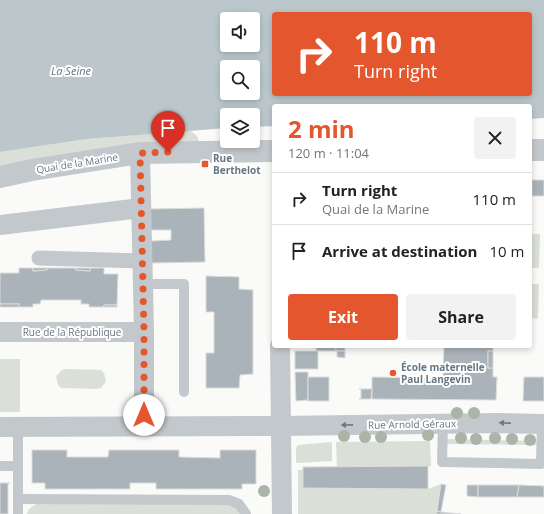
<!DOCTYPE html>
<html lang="en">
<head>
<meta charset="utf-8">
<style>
  :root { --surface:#fff; --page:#f2f2f2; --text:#222; --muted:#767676; --line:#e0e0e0; --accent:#e4572e }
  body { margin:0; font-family:"Open Sans",sans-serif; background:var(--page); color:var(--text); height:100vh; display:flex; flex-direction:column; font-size:15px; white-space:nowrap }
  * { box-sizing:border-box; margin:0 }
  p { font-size:13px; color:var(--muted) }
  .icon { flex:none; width:22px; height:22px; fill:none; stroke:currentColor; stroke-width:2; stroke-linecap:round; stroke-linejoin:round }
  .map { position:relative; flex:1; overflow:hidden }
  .sheet { position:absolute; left:272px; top:104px; width:260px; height:244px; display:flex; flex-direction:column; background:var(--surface); border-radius:4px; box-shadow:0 2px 6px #0003 }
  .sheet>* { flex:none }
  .guide { position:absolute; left:272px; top:12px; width:260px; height:84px; border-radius:4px; box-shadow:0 2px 6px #0003; background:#e4572e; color:#fff; overflow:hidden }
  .tools { position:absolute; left:220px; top:12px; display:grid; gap:8px }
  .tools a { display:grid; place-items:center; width:40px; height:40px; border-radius:4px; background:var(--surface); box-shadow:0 2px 6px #0003; font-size:20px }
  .pin { position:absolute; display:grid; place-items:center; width:34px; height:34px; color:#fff; margin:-41px -17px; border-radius:50% 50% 50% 0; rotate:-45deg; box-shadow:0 0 4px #0007 }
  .pin .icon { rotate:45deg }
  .me { position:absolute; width:44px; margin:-22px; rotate:0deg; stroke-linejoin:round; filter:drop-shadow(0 0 3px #0008) }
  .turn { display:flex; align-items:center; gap:14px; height:84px; padding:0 16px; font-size:18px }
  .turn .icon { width:52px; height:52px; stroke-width:2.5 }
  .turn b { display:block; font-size:28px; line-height:34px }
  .round { display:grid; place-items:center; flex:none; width:42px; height:42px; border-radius:4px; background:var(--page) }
  .overview { display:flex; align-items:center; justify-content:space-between; height:68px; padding:0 16px }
  h1 { font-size:24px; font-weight:700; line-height:30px; color:var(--accent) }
  .action { display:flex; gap:8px; margin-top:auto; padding:8px 16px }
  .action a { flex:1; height:46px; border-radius:4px; background:var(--accent); color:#fff; font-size:16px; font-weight:700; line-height:46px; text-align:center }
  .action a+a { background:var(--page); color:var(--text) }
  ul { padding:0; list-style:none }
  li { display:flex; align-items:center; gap:12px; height:52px; padding:0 16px; border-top:1px solid var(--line) }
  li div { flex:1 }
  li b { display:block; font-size:15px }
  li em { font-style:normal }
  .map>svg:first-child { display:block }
  .green { fill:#dadfd7 }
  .water { fill:#bbc7cb; fill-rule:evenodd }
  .building { fill:#aab3b9; stroke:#dcdcda }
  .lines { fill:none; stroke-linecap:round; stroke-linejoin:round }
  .service { stroke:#c3c8cc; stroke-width:10 }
  .pedestrian { stroke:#c3c8cc; stroke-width:15 }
  .minor { stroke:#c3c8cc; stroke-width:20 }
  .tertiary { stroke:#c3c8cc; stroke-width:22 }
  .tree { fill:#aab4a7 }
  .oneway { fill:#6a7a87 }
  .route { stroke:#e4572e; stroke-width:7; stroke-dasharray:0 12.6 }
  .poi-dot { fill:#e4572e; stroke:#fff; stroke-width:1.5 }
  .labels { text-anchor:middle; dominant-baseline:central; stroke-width:4; stroke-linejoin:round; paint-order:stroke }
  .poi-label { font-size:10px; font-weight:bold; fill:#657683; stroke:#fff; text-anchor:start }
  .street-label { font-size:10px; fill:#657683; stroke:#fff }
  .water-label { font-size:11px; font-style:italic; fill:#60757c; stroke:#fff }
</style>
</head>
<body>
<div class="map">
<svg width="544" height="514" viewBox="0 0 544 514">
  <rect width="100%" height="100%" fill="#fafaf8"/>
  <!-- green -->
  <g class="green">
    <path d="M190 130 197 136 199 141 196 148 0 170V152L87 139Z"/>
    <path d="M530 234H540L539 268H530Z"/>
    <path d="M530 284H539L538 319 530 318Z"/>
    <rect x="0" y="359" width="20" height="53"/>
    <path d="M66 369 101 370 104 373 106 381 101 388 96 389 61 388 58 385 56 376 62 370Z"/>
    <path d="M447 439 537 441V445L447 444Z"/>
    <path d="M430 441 431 466 337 467 336 442Z"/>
    <path d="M332 442V461L296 463V448L298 445Z"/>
    <path d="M298 470H303V488L428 489 441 484 436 514H298Z"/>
    <path d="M36 504H227L237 508 241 514H27L29 509Z"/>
  </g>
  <!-- water -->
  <path class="water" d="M0 0H544V118L530 119V106H274V126L253 127V115H227V128L87 139 0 152ZM274 14H530V94H274ZM227 19H253V45H227ZM227 67H253V93H227Z"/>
  <!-- building -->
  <g class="building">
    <rect x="532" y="180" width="12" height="16"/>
    <path d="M204 208 205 262 151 263V241L171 240V230H150V209Z"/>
    <path d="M19 268H33V271L47 270V268H76V270L90 271V268H104V274H118L117 305H104L103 307H89V304H81V300H41L40 304H33V307H19V304H0V273H19Z"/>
    <path d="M33 268H47V270L33 271Z"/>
    <path d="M76 268H90V271L76 270Z"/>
    <path d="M206 276 239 277V289L253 290V374L240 375 239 388H206V353H214V312H206Z"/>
    <rect x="0" y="304" width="19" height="3"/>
    <path d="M104 305H117V307H103Z"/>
    <rect x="316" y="346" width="20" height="5"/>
    <rect x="336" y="346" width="9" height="5"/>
    <path d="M444 346H493V351H488V368H493V377H497L496 400 372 399V377L443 378Z"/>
    <rect x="295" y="351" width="23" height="18"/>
    <path d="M337 351H345V358L337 357Z"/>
    <rect x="488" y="351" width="5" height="17"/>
    <path d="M295 372H308V400L296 401Z"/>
    <rect x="308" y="377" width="21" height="24"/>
    <path d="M524 377H544V401H523Z"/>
    <path d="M359 389H372L371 399H359L361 398V389Z"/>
    <path d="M32 450H67V457H108L109 450H179V457L220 458V450H256V484H242V489H156V483H130V489H45V483H32Z"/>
    <path d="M428 466V489L303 488V467Z"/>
    <path d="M0 483H10L8 484V514H0Z"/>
    <path d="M441 484 446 485 441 512 437 511Z"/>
    <path d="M467 485H478V497L467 496Z"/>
    <path d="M478 485H519L517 497H478Z"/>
    <path d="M519 485 544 486V497H517Z"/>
    <path d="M437 511 441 512 461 514H436Z"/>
  </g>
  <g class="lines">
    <!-- service -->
    <g class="service">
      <path d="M143 284H184V392"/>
      <path d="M443 424 442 462 541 464 542 424"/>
      <path d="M18 427V514"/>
      <path d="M0 466H18"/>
      <path d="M18 499 229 500 239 504 246 514"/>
    </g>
    <!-- pedestrian -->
    <path class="pedestrian" d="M39 258 142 261"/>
    <!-- minor -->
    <g class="minor">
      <path d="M140 153 144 332V426"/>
      <path d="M0 225 141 208"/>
      <path d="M0 332H144"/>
      <path d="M280 346 282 514"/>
      <path d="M0 427 280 426 498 423 544 424"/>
    </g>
    <!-- tertiary -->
    <g class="tertiary">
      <path d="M530 150H544"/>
      <path d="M0 177 32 170 140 153 274 151"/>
    </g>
  </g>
  <!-- trees -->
  <g class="tree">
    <circle cx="457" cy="413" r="6"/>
    <circle cx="474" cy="413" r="6"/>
    <circle cx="428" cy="435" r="6"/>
    <circle cx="344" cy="436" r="6"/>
    <circle cx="365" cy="437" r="6"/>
    <circle cx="381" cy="437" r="6"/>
    <circle cx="461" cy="438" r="6"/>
    <circle cx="495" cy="438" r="6"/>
    <circle cx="476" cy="439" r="6"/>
    <circle cx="512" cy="439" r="6"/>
    <circle cx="530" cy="440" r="6"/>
    <circle cx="264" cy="491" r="6"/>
  </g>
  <!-- one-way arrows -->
  <defs><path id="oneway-solid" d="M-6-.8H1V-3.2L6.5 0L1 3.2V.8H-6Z"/></defs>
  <g class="oneway">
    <use href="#oneway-solid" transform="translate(505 423) rotate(-178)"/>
    <use href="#oneway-solid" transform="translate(347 425) rotate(179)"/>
  </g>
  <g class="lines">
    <!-- route -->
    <path class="route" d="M144 415V332L140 153 168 152"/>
  </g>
  <!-- markers -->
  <g class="poi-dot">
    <rect x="201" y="160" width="8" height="8" rx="2"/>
    <circle cx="393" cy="373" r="4"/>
  </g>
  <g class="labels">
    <!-- poi labels -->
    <g class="poi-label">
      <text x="213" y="158">Rue<tspan x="213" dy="12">Berthelot</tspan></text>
      <text x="401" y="367">École maternelle<tspan x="401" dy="12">Paul Langevin</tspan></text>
    </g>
    <!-- street labels -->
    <g class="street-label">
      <text transform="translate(77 163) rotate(-9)">Quai de la Marine</text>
      <text x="72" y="332">Rue de la République</text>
      <text transform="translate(412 424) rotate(-1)">Rue Arnold Géraux</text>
    </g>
    <!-- water labels -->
    <g class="water-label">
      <text x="71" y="70">La Seine</text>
    </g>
  </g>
</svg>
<div class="tools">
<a><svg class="icon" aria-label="sound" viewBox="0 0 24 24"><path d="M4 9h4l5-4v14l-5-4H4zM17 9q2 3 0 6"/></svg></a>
<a><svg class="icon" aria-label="search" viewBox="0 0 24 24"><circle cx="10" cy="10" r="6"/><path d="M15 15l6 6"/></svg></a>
<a><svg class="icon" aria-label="layers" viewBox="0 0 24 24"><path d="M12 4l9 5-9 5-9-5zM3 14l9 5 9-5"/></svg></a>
</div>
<div class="pin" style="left:168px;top:152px;background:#d93025"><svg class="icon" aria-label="arrive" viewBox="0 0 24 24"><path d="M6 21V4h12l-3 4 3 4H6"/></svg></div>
<svg class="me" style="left:144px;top:415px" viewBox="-20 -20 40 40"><circle r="19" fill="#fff"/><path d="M0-13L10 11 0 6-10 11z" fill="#e4572e"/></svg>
<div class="guide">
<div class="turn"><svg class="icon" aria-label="right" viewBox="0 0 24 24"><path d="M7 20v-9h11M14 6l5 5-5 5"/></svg><div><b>110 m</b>Turn right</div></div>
</div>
<section class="sheet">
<div class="overview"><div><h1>2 min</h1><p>120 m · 11:04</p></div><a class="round"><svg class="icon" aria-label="close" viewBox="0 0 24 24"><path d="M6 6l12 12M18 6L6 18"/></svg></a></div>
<ul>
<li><svg class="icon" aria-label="right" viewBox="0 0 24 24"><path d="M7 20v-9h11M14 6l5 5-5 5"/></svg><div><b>Turn right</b><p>Quai de la Marine</p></div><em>110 m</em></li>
<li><svg class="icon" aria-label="arrive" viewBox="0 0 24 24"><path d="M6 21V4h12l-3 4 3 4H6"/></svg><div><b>Arrive at destination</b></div><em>10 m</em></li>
</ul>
<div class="action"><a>Exit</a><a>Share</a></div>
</section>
</div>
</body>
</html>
